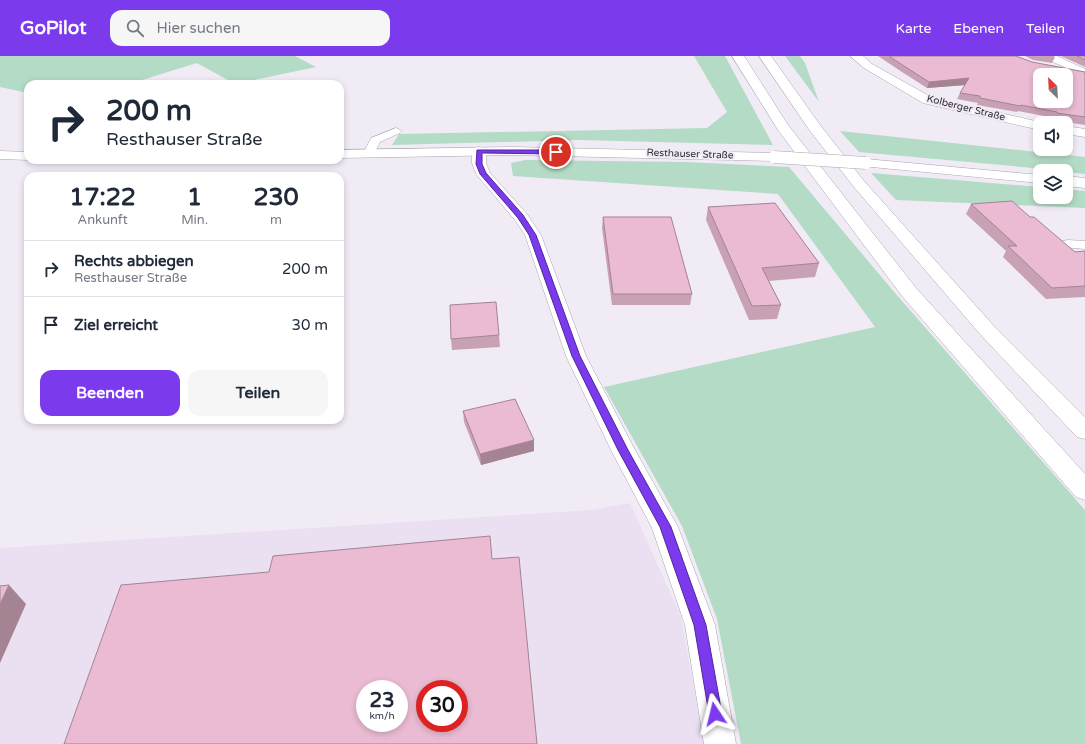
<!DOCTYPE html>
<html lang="de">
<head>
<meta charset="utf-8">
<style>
  :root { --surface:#fff; --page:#f6f6f7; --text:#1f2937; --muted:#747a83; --line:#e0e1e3; --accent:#7c3aed }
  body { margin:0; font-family:"Varela Round",sans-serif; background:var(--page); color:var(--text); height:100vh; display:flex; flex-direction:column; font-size:15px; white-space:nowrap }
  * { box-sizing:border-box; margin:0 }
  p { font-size:13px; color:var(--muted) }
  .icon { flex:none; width:22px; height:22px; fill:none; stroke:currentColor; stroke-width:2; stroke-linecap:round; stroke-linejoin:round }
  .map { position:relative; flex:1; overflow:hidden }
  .drawer { position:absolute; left:24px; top:116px; width:320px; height:252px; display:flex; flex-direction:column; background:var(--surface); border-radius:12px; box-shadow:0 2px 6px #0003 }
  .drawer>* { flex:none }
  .guide { position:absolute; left:24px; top:24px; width:320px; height:84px; border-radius:12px; box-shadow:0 2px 6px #0003; background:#fff; color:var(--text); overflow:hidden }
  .needle { width:26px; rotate:336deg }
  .fabs { position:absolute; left:1033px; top:12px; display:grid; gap:8px }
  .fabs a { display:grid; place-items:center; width:40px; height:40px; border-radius:8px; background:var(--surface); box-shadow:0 2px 6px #0003; font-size:20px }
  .speed { position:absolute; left:356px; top:624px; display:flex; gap:8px; font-size:20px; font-weight:700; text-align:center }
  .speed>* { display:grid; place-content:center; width:52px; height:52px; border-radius:50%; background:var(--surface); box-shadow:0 2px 6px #0003; line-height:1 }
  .speed small { font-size:10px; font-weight:400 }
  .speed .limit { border:6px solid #d22; background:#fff; color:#111 }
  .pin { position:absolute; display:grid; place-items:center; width:34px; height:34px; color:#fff; margin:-17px; border:2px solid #fff; border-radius:50%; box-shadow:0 1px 4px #0007 }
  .me { position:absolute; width:44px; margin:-22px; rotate:350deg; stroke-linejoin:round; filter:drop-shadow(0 0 3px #0008) }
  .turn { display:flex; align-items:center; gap:14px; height:84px; padding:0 16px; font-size:18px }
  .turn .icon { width:52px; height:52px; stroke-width:2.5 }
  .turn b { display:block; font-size:28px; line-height:34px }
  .eta { display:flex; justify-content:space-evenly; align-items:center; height:68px; text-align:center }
  .eta b { font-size:24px; font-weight:700; line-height:28px }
  .button { display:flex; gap:8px; margin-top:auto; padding:8px 16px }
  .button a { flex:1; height:46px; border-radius:12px; background:var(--accent); color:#fff; font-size:16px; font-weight:700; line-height:46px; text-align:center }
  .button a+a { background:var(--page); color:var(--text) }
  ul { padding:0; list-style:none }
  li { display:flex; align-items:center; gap:12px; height:56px; padding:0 16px; border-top:1px solid var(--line) }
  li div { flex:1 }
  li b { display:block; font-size:15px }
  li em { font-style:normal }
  header { display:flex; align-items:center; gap:24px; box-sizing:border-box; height:56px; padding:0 20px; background:var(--accent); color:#fff }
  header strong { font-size:19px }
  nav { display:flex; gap:22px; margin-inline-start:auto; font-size:14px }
  .search { width:280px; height:36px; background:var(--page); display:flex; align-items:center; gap:10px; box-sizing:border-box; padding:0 14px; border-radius:12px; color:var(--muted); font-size:15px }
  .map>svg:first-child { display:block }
  .built { fill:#eae0f2; fill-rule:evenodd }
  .green { fill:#b4dbc5 }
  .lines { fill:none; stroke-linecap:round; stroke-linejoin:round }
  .lane-casing { stroke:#aaa4af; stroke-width:1 }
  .street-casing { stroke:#aaa4af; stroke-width:1 }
  .secondary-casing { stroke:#aaa4af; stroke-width:1 }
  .highway-casing { stroke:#aaa4af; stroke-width:1 }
  .lane { fill:#fff; fill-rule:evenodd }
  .street { fill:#fff; fill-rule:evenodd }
  .secondary { fill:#fff; fill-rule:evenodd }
  .highway { fill:#fff; fill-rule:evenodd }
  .secondary-bridge-casing { stroke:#aaa4af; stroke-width:13; stroke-linecap:butt }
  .secondary-bridge { stroke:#fff; stroke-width:12 }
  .wall { fill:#c9a1b5 }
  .shaded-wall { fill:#a48393 }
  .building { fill:#eabbd2; stroke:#a48393; fill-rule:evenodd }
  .route { fill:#7c3aed; stroke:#51269a }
  .labels { text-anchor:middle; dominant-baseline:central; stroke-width:4; stroke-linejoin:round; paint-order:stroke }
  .far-street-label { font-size:10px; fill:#302d32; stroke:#f1ebf6 }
</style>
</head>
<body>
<header>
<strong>GoPilot</strong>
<div class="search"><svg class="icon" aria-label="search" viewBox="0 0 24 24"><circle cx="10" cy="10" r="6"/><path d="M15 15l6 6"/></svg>Hier suchen</div>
<nav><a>Karte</a><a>Ebenen</a><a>Teilen</a></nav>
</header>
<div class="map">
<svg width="1085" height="688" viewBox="0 0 1085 688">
  <rect width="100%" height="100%" fill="#f1ebf6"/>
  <!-- built -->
  <path class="built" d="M630 447 681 561 704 688H0V492L591 454ZM365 633H399V667H365ZM425 633H459V667H425Z"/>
  <!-- green -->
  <g class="green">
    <path d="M0 0H295L316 11 235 28 197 7 129 28H28V37L0 31Z"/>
    <path d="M694 0H725L773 89 579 84 392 89 399 78 707 72 727 56Z"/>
    <path d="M785 0H800L805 7 819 46Z"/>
    <path d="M840 75 1085 101V118L1066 116V115L859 96Z"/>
    <path d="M525 104 687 106 789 111 895 237 1085 454V688H741L717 563 682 470 604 331 875 271 778 138 513 120 511 107Z"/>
    <path d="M871 117 1040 131V141H1066V133L1085 135V152L896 144Z"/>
  </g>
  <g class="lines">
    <defs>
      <g id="lane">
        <path d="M1046 0H1057L1085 13V20L1053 6Z"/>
        <path d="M396 72 402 75 400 77 380 86 373 100H365L363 98 371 82Z"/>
        <path d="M1068 184 1085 185V193L1063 191 1061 188 1063 185Z"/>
      </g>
      <g id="street">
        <path d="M850 0H863L872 8 931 41 1044 67H1040V74L923 47 864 12Z"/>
        <path d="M1066 70 1085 73V81L1066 78Z"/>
        <path d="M479 91 484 92 486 95V107L490 117 527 158 541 179 586 300 635 394 678 471 715 569 736 688H704L685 569 652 472 611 394 566 300 525 179 515 164 476 118 472 107V95L474 92Z"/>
      </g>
      <g id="secondary">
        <path d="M512 91 774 97 779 98 781 101 779 104 774 105 512 99 340 102V94Z"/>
        <path d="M0 95 28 96 29 104 0 103Z"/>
        <path d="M866 103 1040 119V127L861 110 859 107 861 104Z"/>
        <path d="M1066 120 1085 122V132L1066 130Z"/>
      </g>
      <g id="highway">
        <path d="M732 0H744L788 69 916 232 1085 418V444L1076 441 902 240 778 74Z"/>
        <path d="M759 0H771L820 69 864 125 993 269 1085 361V383L1077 381 979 277 854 131 810 75Z"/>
      </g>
    </defs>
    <!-- lane casing -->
    <use href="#lane" class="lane-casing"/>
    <!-- street casing -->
    <use href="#street" class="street-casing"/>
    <!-- secondary casing -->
    <use href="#secondary" class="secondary-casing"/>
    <!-- highway casing -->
    <use href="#highway" class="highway-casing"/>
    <!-- lane -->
    <use href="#lane" class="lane"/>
    <!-- street -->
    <use href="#street" class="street"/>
    <!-- secondary -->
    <use href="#secondary" class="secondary"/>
    <!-- highway -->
    <use href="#highway" class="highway"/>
    <defs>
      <path id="secondary-bridge" d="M774 101 866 107"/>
    </defs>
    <!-- secondary-bridge casing -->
    <use href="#secondary-bridge" class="secondary-bridge-casing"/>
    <!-- secondary-bridge -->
    <use href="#secondary-bridge" class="secondary-bridge"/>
  </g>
  <!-- wall -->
  <g class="wall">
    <path d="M878 0H1016L1032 6 1085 16V69L1054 64V62L1018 55 1017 56 977 49 978 47 957 43 960 37 965 29 927 32 902 16Z"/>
    <path d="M1025 0H1054L1055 1 1052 7 1033 4Z"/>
    <path d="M1061 0H1085V11Z"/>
    <path d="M971 148 1030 161 1075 196 1085 195V241L1046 243 1003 201 1006 195 966 158Z"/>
    <path d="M708 151 819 207 815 221 769 225 781 249 777 263 749 264 706 164Z"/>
    <path d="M603 161 692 238 690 249H612L602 172Z"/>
    <path d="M499 279 500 291 452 294 451 283Z"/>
    <path d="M463 355 534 395 481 409 464 366Z"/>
  </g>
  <!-- shaded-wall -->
  <g class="shaded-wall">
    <path d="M969 22 966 29 927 32 929 26Z"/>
    <path d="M534 384V395L481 409 480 398Z"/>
    <path d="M9 529 26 548 0 607V548Z"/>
  </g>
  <!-- building -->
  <g class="building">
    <path d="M889 0H1016L1032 6 1085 16V61L1057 57V56L1021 49 1020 50 980 42V40L960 37 969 22 929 26 904 10ZM1040 19H1066V45H1040Z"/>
    <path d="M1077 0H1085V4Z"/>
    <path d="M1012 145 1030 161H1034L1075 196 1085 195V230L1052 232 1008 190H1017L971 148Z"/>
    <path d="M775 147 819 207 762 212 781 249 752 250 708 151Z"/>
    <path d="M603 161H671L692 238H613Z"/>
    <path d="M496 246 499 279 451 283 450 249Z"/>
    <path d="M515 343 534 384 480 398 463 355Z"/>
    <path d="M490 480 492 503 519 501 537 688H64L121 529 269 516 273 500ZM365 633H399V667H365ZM425 633H459V667H425Z"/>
    <path d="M9 529 0 548V530Z"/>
  </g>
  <!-- route -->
  <path class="route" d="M477 94H556L559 96 556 98 482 97V108L486 117 523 159 536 179 580 300 628 394 671 471 706 569 722 658 720 663 715 665 711 663 709 658 694 569 660 471 618 394 572 300 529 179 518 162 480 118 476 108Z"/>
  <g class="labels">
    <!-- far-street labels -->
    <g class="far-street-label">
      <text transform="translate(966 52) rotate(14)">Kolberger Straße</text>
      <text transform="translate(690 98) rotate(2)">Resthauser Straße</text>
    </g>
  </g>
</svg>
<div class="fabs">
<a><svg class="needle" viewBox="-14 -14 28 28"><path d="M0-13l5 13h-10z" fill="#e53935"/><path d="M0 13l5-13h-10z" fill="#747a83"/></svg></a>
<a><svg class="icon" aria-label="sound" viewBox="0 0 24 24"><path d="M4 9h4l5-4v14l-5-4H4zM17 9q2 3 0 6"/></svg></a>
<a><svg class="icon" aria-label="layers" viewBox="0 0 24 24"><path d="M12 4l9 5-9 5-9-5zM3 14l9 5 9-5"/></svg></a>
</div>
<div class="speed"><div>23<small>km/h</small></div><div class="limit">30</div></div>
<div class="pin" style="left:556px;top:96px;background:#d93025"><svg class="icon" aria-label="arrive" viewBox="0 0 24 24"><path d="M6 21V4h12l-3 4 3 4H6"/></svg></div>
<svg class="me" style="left:715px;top:658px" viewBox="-20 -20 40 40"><path d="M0-17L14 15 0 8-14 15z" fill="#7c3aed" stroke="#fff" stroke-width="4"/></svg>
<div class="guide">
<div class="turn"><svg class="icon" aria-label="right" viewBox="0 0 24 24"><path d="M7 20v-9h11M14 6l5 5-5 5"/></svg><div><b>200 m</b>Resthauser Straße</div></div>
</div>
<section class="drawer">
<div class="eta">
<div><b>17:22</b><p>Ankunft</p></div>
<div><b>1</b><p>Min.</p></div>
<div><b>230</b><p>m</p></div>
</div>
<ul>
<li><svg class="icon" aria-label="right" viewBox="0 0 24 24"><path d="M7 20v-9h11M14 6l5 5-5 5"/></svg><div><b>Rechts abbiegen</b><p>Resthauser Straße</p></div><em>200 m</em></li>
<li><svg class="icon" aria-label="arrive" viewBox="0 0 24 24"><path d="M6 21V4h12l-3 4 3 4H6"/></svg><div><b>Ziel erreicht</b></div><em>30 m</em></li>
</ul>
<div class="button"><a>Beenden</a><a>Teilen</a></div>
</section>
</div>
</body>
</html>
